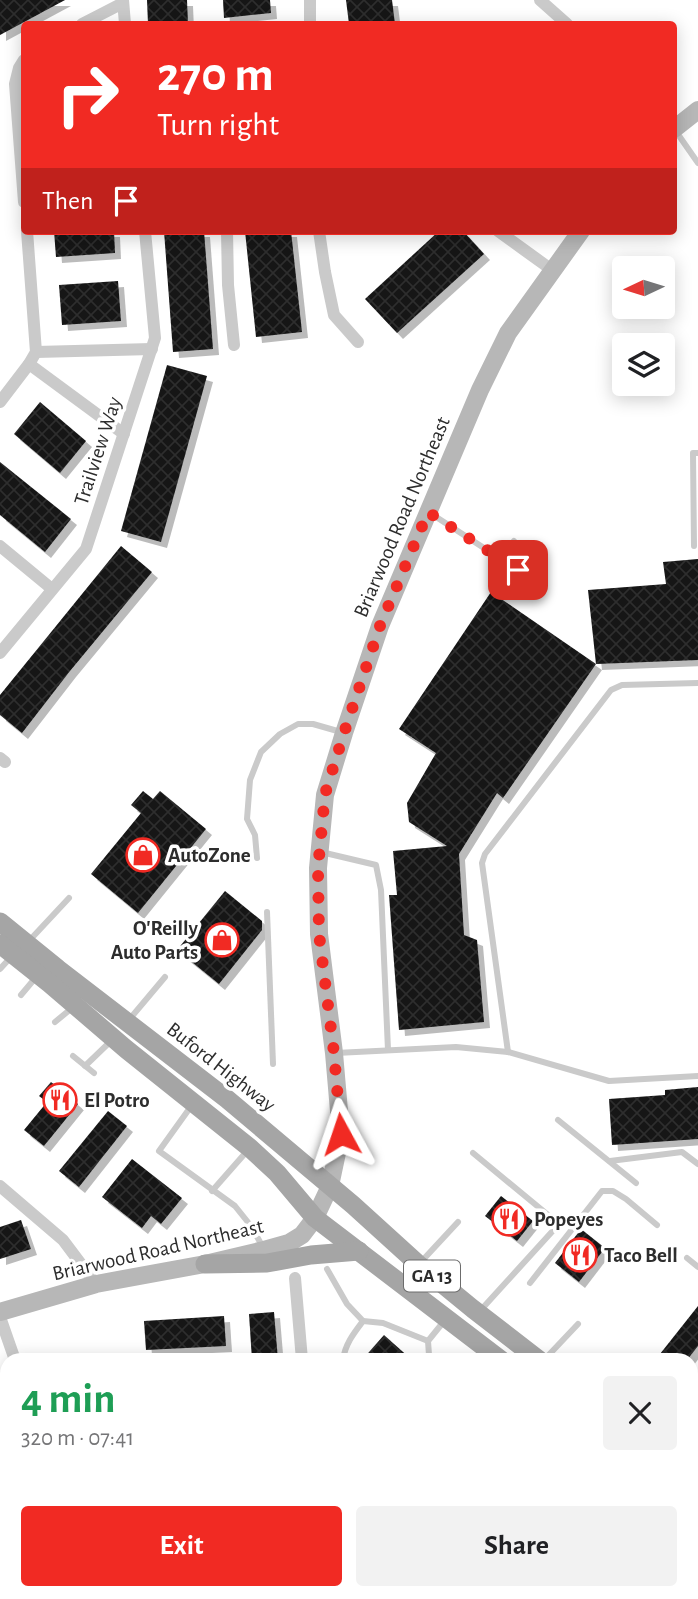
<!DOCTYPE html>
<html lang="en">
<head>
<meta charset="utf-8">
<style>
  :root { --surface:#fff; --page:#f2f2f2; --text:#202124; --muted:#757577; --accent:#f12a23 }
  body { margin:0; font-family:"Alegreya Sans",sans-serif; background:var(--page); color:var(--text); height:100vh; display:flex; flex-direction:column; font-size:26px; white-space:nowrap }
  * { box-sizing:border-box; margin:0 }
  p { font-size:23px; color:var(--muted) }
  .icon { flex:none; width:38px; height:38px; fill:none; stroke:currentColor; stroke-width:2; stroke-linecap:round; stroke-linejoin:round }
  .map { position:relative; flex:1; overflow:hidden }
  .sheet { position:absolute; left:0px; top:1353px; width:698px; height:247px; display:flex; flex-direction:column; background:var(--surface); border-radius:21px 21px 0 0; box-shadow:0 4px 18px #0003 }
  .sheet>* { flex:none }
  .guide { position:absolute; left:21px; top:21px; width:656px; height:214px; border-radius:7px; box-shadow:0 4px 18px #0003; background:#f12a23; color:#fff; overflow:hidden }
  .needle { width:46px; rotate:266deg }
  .fabs { position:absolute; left:612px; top:256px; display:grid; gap:14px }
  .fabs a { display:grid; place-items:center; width:63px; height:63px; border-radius:7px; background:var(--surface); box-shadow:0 4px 18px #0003; font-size:35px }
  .pin { position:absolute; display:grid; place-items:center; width:60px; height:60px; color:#fff; margin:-30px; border-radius:14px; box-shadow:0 4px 10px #0006 }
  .me { position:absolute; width:77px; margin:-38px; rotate:355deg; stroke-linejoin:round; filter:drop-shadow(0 0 5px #0008) }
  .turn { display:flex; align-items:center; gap:24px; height:147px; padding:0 21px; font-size:32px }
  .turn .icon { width:91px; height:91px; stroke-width:2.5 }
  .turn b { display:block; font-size:49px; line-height:60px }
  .then { display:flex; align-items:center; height:66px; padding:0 21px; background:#0003; gap:14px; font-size:26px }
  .round { display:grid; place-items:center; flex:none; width:74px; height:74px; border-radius:7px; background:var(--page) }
  .summary { display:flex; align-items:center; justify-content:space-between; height:119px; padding:0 21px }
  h1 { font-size:42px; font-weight:700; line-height:52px; color:#1e9e55 }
  .cta { display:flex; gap:14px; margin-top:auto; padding:14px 21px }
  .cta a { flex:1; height:80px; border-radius:7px; background:var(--accent); color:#fff; font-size:28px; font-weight:700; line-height:80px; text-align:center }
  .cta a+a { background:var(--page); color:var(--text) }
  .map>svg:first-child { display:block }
  .building { fill:url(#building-cross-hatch); filter:url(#shadow) }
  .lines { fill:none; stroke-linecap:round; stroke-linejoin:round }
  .lane { stroke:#cacaca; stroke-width:6 }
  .street { stroke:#cacaca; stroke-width:12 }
  .secondary { stroke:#b7b7b7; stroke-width:18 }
  .primary { stroke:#a5a5a5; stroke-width:19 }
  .route { stroke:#f12a23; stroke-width:12; stroke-dasharray:0 21.6 }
  .labels { text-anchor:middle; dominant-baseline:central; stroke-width:7; stroke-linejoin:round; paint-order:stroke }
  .shield { fill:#fff; stroke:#6c6c6c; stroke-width:2 }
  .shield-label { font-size:19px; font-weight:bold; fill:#2d2d2d }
  .street-label { font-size:21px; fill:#2d2d2d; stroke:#fff }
  .poi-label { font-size:21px; font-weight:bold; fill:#2d2d2d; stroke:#fff; text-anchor:start }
</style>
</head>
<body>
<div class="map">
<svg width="698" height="1599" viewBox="0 0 698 1599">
  <defs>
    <pattern id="building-cross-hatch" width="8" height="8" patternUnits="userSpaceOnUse" patternTransform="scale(1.75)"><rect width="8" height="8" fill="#141414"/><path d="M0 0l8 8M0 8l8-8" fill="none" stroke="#2e2e2e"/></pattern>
    <filter id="shadow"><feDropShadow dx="6" dy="6" stdDeviation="0" flood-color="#0004"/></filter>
  </defs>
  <rect width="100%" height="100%" fill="#fff"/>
  <!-- building -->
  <g class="building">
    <path d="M0 0H65L0 35Z"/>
    <path d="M147 0H187L188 24H148Z"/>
    <path d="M223 0H270L271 13 224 18Z"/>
    <path d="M346 0H392L395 24H349Z"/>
    <path d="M54 231H114L115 253 56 257Z"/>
    <path d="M164 231H204L213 349 173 352Z"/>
    <path d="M245 231H291L302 332 256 337Z"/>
    <path d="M439 231H463L484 254 397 333 365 299Z"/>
    <path d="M118 281 121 321 62 325 59 285Z"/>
    <path d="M167 365 207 376 161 542 121 531Z"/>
    <path d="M40 402 86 441 60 473 14 434Z"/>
    <path d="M0 462 71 519 45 552 0 515Z"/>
    <path d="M121 546 152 572 70 671 22 733 0 715V695Z"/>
    <path d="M698 559V660L596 664 588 590 666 584 663 562Z"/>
    <path d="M491 592 596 664 503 798 497 793 459 854 464 935 477 940 484 1022 399 1030 389 895H397L393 851 447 846 409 822 407 803 436 753 399 729Z"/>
    <path d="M143 791 153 799 160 791 206 829 138 913 91 874 141 813 131 805Z"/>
    <path d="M225 891 262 921V930L219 984 177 950Z"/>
    <path d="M51 1082 78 1104 44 1146 24 1130 47 1102 39 1096Z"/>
    <path d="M698 1087V1139L612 1145 609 1099 665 1095V1090Z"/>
    <path d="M108 1111 127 1126 79 1187 59 1171Z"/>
    <path d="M132 1159 182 1198 161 1224 151 1216 142 1228 102 1197Z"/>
    <path d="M501 1196 533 1221 517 1241 485 1216Z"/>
    <path d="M21 1220 31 1249 0 1259V1227Z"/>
    <path d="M581 1229 605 1248 579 1282 555 1263Z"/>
    <path d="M698 1306V1346L687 1360H668L660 1354Z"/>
    <path d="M274 1312 278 1360H252L249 1314Z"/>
    <path d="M224 1316 226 1346 146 1350 144 1321Z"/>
    <path d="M384 1335 412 1360H362Z"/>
  </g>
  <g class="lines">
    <!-- lane -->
    <g class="lane">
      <path d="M675 130 698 163"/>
      <path d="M430 513 518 570 543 556"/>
      <path d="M694 546 693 453H698"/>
      <path d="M500 558 514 541"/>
      <path d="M321 852 376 865 381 890 388 1050"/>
      <path d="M257 858 255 835 247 819 250 780 261 752 280 734 298 724H313L341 732"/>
      <path d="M267 912 273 1064"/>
      <path d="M28 942 69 898"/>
      <path d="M0 969 12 956"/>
      <path d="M21 995 37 976"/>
      <path d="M128 1021 165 977"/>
      <path d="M55 1022 72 1008"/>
      <path d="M508 1052 482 863 485 854 611 690 622 685 698 683"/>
      <path d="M336 1053 456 1047 508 1052 609 1081 698 1076"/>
      <path d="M73 1056 94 1073"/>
      <path d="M85 1066 112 1040"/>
      <path d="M192 1105 159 1151 235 1206 251 1226 264 1249"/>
      <path d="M558 1120 636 1183"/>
      <path d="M473 1153 559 1224 479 1312"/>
      <path d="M610 1161 682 1152 698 1164"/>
      <path d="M212 1191 248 1150"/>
      <path d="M687 1258 698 1267"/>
      <path d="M420 1263 458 1222"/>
      <path d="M327 1269 347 1304 363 1321"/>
      <path d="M530 1283 602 1191H613L626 1199 657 1225"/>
      <path d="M343 1360C345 1344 354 1333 363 1321L383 1323 428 1341"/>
      <path d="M425 1360 429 1355 428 1341 445 1320"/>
      <path d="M544 1360 578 1324"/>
      <path d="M691 1456 698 1448"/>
      <path d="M691 1568 698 1574"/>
      <path d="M503 1592 511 1599"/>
    </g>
    <!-- street -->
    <g class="street">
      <path d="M123 0 125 24"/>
      <path d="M540 0 567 24"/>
      <path d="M82 24 123 3"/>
      <path d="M310 24V0"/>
      <path d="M24 60 19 68 15 84 24 202"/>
      <path d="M227 231 228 285 234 345"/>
      <path d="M319 231 325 272 334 315 358 342"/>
      <path d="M498 231 552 270"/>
      <path d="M36 352 152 349"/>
      <path d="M29 364 124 434"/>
      <path d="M0 402 29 364 36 352 27 231"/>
      <path d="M0 546 52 589"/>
      <path d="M0 653 86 549 155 338 145 231"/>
      <path d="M0 758 5 762"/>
      <path d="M0 1186 63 1240 96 1284"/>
      <path d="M295 1278 302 1360"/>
      <path d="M0 1317 15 1360"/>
      <path d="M0 1496 7 1493"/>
      <path d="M200 1592 202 1599"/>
      <path d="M327 1592 329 1599"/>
      <path d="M0 1596 3 1599"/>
    </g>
    <!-- secondary -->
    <g class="secondary">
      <path d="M674 129 698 110"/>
      <path d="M0 1312 96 1284 205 1264 264 1250 289 1243 302 1235 315 1218 330 1186 341 1134 334 1053 319 934 318 868 325 795 344 733 380 626 480 390 508 333 581 231"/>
    </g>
    <!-- primary -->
    <g class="primary">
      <path d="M0 922 58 969 227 1099 353 1205 418 1264 473 1309 539 1360"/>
      <path d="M0 944 49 983 126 1049 250 1148 277 1173 315 1218 501 1360"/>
      <path d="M205 1264 267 1263 311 1255 359 1251"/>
      <path d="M691 1476 698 1481"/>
      <path d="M691 1516 698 1522"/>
    </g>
  </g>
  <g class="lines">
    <!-- route -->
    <path class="route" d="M341 1134 334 1053 319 934 318 868 325 794 344 733 380 626 428 512 518 570"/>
  </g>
  <!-- icons -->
  <defs>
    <symbol id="shop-ring" viewBox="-11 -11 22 22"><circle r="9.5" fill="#fff" stroke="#f12a23" stroke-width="1.5"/><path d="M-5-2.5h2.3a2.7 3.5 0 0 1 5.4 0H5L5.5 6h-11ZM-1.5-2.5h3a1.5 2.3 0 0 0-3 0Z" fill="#f12a23"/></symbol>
    <symbol id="restaurant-ring" viewBox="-11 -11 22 22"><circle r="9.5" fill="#fff" stroke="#f12a23" stroke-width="1.5"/><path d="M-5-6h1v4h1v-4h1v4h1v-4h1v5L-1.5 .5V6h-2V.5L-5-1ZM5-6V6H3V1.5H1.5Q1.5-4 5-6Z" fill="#f12a23"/></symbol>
  </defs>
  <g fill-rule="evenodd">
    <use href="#shop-ring" x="124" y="836" width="38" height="38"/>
    <use href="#shop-ring" x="203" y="921" width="38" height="38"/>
    <use href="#restaurant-ring" x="41" y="1081" width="38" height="38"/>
    <use href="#restaurant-ring" x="490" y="1200" width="38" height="38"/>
    <use href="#restaurant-ring" x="561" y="1236" width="38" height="38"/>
  </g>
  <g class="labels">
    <!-- shield labels -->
    <rect class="shield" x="404" y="1260.5" width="56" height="31" rx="5"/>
    <g class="shield-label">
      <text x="432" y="1276">GA 13</text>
    </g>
    <!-- street labels -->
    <g class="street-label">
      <text transform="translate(98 451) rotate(-72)">Trailview Way</text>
      <text transform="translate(402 517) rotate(-67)">Briarwood Road Northeast</text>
      <text transform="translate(221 1067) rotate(38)">Buford Highway</text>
      <text transform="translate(158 1250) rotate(-13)">Briarwood Road Northeast</text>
    </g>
    <!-- poi labels -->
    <g class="poi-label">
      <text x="168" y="855">AutoZone</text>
      <text x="198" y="928" text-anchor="end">O'Reilly<tspan x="198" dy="24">Auto Parts</tspan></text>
      <text x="84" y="1100">El Potro</text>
      <text x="534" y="1219">Popeyes</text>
      <text x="604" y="1255">Taco Bell</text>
    </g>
  </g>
</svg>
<div class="fabs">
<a><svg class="needle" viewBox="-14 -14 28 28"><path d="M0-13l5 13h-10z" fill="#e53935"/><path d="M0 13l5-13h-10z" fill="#757577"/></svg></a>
<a><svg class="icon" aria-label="layers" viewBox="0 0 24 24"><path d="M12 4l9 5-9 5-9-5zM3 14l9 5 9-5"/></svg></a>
</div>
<div class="pin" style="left:518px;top:570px;background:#d93025"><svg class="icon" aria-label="arrive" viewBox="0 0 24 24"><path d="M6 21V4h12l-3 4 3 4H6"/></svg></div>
<svg class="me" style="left:341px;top:1134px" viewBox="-20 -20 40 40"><path d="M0-17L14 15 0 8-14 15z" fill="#f12a23" stroke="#fff" stroke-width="4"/></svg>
<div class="guide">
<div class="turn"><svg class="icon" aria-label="right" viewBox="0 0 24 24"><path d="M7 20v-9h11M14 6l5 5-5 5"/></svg><div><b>270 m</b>Turn right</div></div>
<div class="then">Then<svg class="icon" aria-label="arrive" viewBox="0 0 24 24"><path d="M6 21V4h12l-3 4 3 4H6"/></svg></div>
</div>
<section class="sheet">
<div class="summary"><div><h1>4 min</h1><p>320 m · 07:41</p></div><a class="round"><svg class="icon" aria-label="close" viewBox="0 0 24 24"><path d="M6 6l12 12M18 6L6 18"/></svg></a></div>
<div class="cta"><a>Exit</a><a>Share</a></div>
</section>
</div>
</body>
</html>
